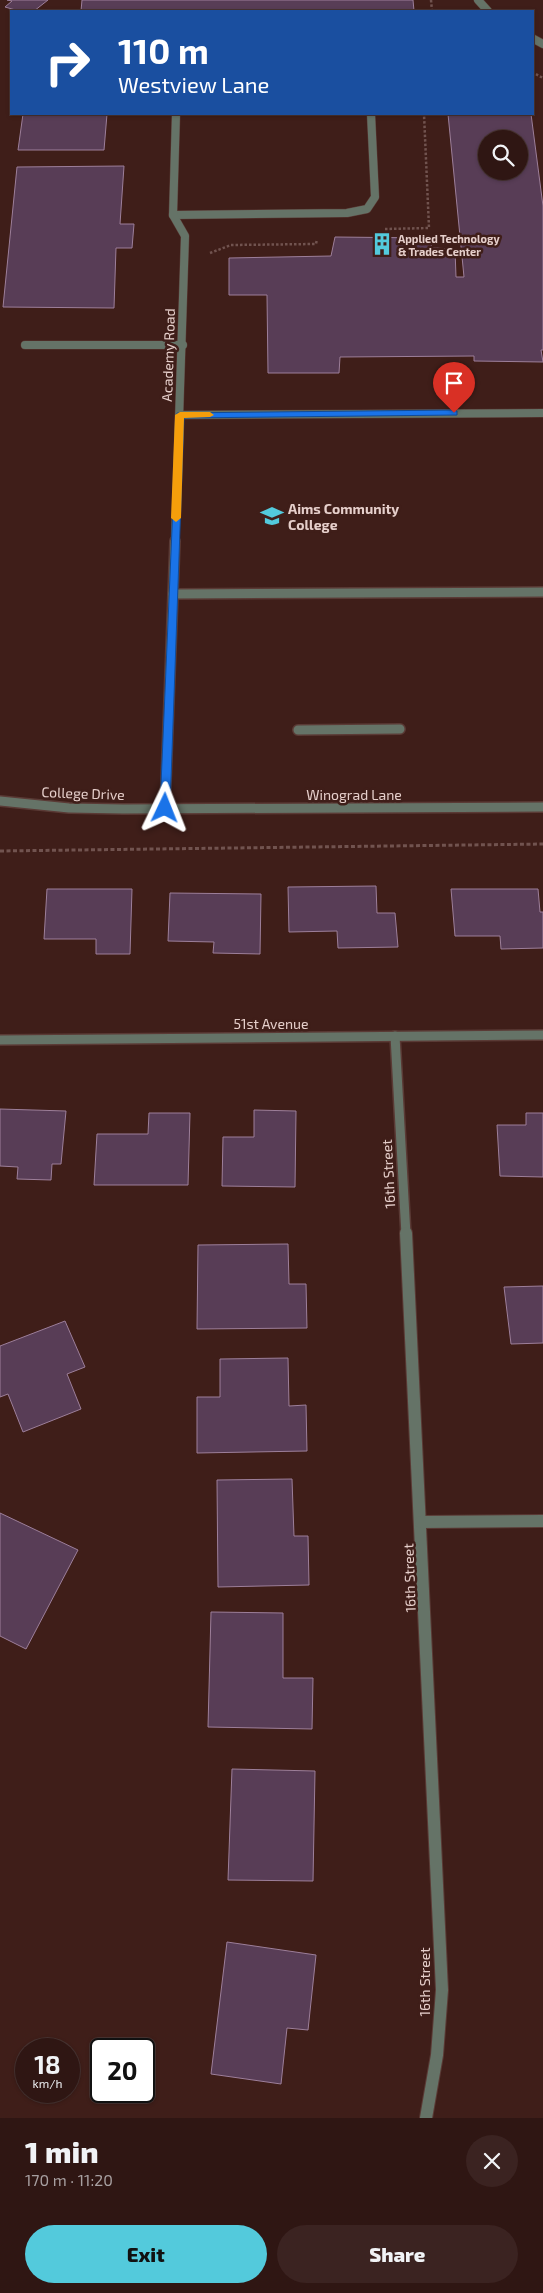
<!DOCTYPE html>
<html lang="en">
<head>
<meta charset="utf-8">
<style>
  :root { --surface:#2f1613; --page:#3b2321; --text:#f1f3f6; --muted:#a79fa0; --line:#4a3533; --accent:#53cadc }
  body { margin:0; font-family:"Exo 2",sans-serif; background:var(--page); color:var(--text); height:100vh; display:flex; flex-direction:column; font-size:19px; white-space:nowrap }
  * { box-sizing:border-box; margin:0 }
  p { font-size:16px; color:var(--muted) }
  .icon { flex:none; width:28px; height:28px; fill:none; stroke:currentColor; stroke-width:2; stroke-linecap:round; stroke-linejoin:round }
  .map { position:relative; height:2118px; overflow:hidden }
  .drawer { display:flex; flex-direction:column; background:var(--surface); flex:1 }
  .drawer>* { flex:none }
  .banner { position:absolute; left:10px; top:10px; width:524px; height:105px; border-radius:0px; box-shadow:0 1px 4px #0004,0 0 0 1px var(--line); background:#1a4fa0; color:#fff; overflow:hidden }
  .fabs { position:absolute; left:478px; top:130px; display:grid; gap:10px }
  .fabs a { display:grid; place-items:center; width:50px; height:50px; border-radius:50%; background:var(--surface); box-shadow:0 1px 4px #0004,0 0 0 1px var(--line); font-size:25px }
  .speed { position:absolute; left:15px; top:2038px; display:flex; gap:10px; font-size:25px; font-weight:700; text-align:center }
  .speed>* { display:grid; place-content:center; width:65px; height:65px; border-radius:50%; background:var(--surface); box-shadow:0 1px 4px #0004,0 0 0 1px var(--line); line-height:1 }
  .speed small { font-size:12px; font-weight:400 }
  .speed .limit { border:2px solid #111; border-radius:8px; background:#fff; color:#111 }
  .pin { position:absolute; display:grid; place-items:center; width:42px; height:42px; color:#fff; margin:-51px -21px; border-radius:50% 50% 50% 0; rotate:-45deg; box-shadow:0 0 5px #0007 }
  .pin .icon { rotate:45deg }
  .me { position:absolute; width:55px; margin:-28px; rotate:2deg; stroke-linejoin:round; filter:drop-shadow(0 0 4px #0008) }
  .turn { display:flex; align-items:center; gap:18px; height:105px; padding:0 25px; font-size:22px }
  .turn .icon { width:65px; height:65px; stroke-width:2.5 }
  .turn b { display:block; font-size:35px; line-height:42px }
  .round { display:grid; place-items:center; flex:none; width:52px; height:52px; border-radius:26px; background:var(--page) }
  .head { display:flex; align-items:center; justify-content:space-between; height:85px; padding:0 25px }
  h1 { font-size:30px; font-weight:800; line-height:38px }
  .button { display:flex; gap:10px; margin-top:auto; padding:10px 25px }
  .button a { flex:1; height:58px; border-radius:30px; background:var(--accent); color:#111; font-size:20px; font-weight:800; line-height:58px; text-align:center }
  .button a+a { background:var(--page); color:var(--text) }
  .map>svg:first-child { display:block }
  .building { fill:#583d56; stroke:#9d7f9a; fill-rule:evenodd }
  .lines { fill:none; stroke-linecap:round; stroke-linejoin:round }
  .service-far1-casing { stroke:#5a3a35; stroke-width:9 }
  .service-casing { stroke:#5a3a35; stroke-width:12 }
  .minor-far1-casing { stroke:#5a3a35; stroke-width:12 }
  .minor-casing { stroke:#5a3a35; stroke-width:14 }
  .tertiary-casing { stroke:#5a3a35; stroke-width:12 }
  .path-far1 { stroke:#71534f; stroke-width:2.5; stroke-dasharray:2.5 2; stroke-linecap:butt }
  .path { stroke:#71534f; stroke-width:3; stroke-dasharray:4 2.5; stroke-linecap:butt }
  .service-far1 { stroke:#657367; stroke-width:8 }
  .service { stroke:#657367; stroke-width:9 }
  .minor-far1 { stroke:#657367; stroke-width:9 }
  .minor { stroke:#657367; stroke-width:12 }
  .tertiary { stroke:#657367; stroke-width:9 }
  .route { fill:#1a73e8; stroke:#114b97 }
  .slow { fill:#f59e0b }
  .labels { text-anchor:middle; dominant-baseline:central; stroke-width:5; stroke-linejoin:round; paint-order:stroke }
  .far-poi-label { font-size:11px; font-weight:bold; fill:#e6cfcb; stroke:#3f1e19; text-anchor:start }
  .street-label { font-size:14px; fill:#e6cfcb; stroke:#3f1e19 }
  .poi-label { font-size:14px; font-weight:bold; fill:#e6cfcb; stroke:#3f1e19; text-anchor:start }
</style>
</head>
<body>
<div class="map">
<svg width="543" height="2118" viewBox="0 0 543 2118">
  <rect width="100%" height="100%" fill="#3f1e19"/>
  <!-- building -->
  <g class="building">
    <path d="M7 0H48L34 11H19L5 7 12 1Z"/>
    <path d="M82 0H413L414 11H81Z"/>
    <path d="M23 114H107L104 150H18Z"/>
    <path d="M448 114H531L543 206V350H541L543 362 474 361V356L340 357 339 373H268L267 295H229V258L331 256 335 237 429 238 432 248 455 249 456 277H464ZM486 139H519V171H486Z"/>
    <path d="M124 166 120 224H134L132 248H116L114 308 3 307 17 167Z"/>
    <path d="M376 886 377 913H395L398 947 338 948 337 931 289 932 288 887Z"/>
    <path d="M47 889H132L130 954H96V939H44Z"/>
    <path d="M451 889H538L540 912H543V948L501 949 500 936H455Z"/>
    <path d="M170 893 261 894 260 954 213 953 214 942 168 941Z"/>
    <path d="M0 1109 66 1111 61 1164H52L51 1180 17 1179 18 1167 0 1166Z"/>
    <path d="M254 1110 296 1111 295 1187 222 1186 223 1137H254Z"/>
    <path d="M149 1113H190L188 1185H94L97 1134H148Z"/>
    <path d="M526 1113H543V1177L500 1176 497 1125H526Z"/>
    <path d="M288 1244 289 1284H306L307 1328 197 1329 198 1245Z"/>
    <path d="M543 1286V1343L511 1344 504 1287Z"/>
    <path d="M65 1321 85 1367 67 1374 81 1409 23 1432 8 1394 0 1397V1346Z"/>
    <path d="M288 1358 289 1406 306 1405 307 1451 197 1453V1397H220V1359Z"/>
    <path d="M292 1479 294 1536H308L309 1585 218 1587 217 1480Z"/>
    <path d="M0 1513 78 1550 26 1649 0 1636Z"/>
    <path d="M211 1612 283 1613V1678H313L312 1729 208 1727Z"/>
    <path d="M232 1769 315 1771 313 1881 228 1880Z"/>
    <path d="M227 1942 316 1955 308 2030 287 2028 281 2084 211 2074Z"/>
  </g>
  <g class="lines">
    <defs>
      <g id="service-far1">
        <path d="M478 0 488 11"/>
        <path d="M532 38 543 44"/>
        <path d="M173 215 347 213 367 209 375 197 371 114"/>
        <path d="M25 345H183"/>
        <path d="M180 415 543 413"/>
        <path d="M175 542 185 236 173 215 176 114"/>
      </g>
      <g id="service">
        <path d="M173 594 543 592"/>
        <path d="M298 730 400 729"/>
        <path d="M165 808 175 541"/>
      </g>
      <g id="minor-far1">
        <path d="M395 1036 406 1235"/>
        <path d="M0 1040 543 1035"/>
      </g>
      <g id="minor">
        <path d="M406 1233 442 1990 437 2055 426 2118"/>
        <path d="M421 1522 543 1521"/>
      </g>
      <path id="tertiary" d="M0 801 69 808 123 809 543 807"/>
    </defs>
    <!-- service-far1 casing -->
    <use href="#service-far1" class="service-far1-casing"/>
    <!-- service casing -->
    <use href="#service" class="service-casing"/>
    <!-- minor-far1 casing -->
    <use href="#minor-far1" class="minor-far1-casing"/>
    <!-- minor casing -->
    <use href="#minor" class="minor-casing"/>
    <!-- tertiary casing -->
    <use href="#tertiary" class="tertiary-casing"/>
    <!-- path-far1 -->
    <g class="path-far1">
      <path d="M431 0 432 11"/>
      <path d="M532 72 543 78"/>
      <path d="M385 229 429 228 424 114"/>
      <path d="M210 253 231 245 316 244 317 239"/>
    </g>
    <!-- path -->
    <path class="path" d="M0 851 543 844"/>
    <!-- service-far1 -->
    <use href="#service-far1" class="service-far1"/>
    <!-- service -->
    <use href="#service" class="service"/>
    <!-- minor-far1 -->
    <use href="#minor-far1" class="minor-far1"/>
    <!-- minor -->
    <use href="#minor" class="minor"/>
    <!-- tertiary -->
    <use href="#tertiary" class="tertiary"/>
  </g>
  <!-- route -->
  <path class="route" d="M454 410 457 411V415L184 418 170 808 169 811H162L160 808 177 413Z"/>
  <!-- slow -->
  <path class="slow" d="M180 412H210L214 415 210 417 184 418 181 518 176 522 171 518 175 415Z"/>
  <!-- icons -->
  <defs>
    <symbol id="building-bare" viewBox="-9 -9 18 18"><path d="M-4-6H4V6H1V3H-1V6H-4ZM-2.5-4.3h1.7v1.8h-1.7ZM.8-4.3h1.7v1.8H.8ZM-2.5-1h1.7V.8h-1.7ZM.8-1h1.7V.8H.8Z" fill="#53cadc" stroke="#3f1e19" stroke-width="2.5" paint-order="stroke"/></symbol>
    <symbol id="university-bare" viewBox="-9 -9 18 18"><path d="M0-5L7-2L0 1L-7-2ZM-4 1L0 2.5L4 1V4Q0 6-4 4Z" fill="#53cadc" stroke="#3f1e19" stroke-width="2.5" paint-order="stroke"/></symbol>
  </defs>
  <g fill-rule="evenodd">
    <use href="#building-bare" x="366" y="228" width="32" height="32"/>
    <use href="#university-bare" x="256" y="500" width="32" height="32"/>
  </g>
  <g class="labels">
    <!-- far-poi labels -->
    <g class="far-poi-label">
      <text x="398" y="238">Applied Technology<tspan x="398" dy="13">&amp; Trades Center</tspan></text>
    </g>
    <!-- street labels -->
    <g class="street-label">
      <text transform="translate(168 355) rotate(-88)">Academy Road</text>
      <text transform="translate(83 793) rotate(2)">College Drive</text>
      <text x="354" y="794">Winograd Lane</text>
      <text x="271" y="1023">51st Avenue</text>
      <text transform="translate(388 1174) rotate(-93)">16th Street</text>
      <text transform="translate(409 1578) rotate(-92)">16th Street</text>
      <text transform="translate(424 1982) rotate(-90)">16th Street</text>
    </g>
    <!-- poi labels -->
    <g class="poi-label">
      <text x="288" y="508">Aims Community<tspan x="288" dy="16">College</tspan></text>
    </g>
  </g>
</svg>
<div class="fabs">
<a><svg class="icon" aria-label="search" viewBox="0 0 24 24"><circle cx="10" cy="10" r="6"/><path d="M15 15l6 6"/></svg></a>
</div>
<div class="speed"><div>18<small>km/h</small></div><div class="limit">20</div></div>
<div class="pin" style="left:454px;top:413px;background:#d93025"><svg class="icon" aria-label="arrive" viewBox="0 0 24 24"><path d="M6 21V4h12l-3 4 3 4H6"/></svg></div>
<svg class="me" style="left:165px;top:808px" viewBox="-20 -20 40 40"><path d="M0-17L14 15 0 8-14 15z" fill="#1a73e8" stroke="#fff" stroke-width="4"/></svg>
<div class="banner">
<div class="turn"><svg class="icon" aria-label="right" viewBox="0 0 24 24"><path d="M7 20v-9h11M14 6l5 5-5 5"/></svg><div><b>110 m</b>Westview Lane</div></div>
</div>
</div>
<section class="drawer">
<div class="head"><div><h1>1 min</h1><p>170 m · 11:20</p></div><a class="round"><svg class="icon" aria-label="close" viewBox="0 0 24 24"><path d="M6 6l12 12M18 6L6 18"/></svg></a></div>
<div class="button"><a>Exit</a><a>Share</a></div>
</section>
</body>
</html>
